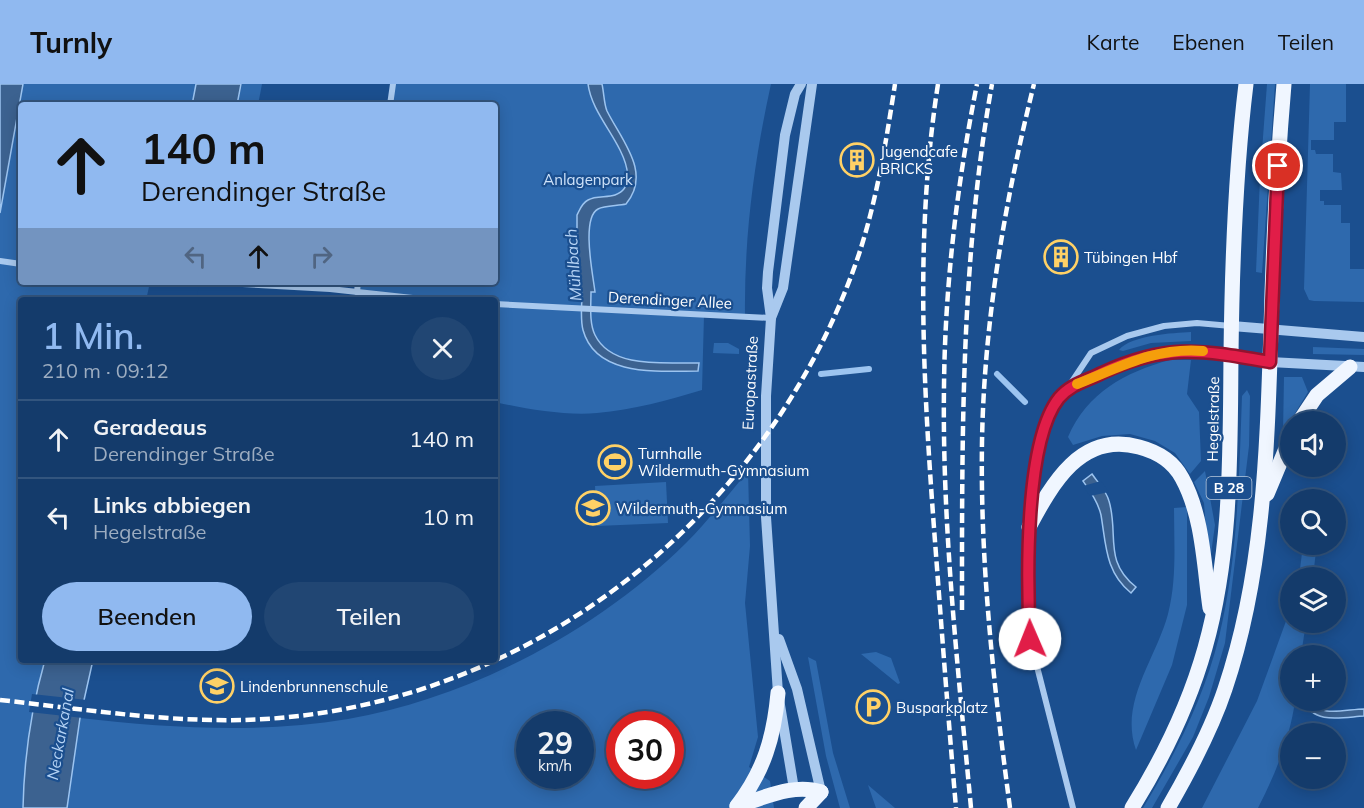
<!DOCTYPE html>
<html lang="de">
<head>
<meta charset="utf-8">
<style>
  :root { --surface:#143b6b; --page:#214673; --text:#f1f3f6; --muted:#9dadc1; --line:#33557e; --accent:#90b9f0 }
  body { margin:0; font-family:Mulish,sans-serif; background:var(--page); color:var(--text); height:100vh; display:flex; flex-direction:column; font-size:22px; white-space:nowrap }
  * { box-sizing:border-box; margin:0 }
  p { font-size:20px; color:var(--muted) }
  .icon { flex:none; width:33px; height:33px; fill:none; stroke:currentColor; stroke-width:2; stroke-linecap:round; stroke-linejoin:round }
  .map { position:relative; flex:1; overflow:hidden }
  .panel { position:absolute; left:18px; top:213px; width:480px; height:366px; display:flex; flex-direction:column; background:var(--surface); border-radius:6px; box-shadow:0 3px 15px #0003,0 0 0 2px var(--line) }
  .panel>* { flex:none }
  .hud { position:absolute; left:18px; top:18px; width:480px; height:183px; border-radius:6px; box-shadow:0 3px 15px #0003,0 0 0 2px var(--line); background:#90b9f0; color:#111; overflow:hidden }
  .buttons { position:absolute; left:1280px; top:327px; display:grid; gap:12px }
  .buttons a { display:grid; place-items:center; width:66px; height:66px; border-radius:50%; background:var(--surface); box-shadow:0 3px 15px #0003,0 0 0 2px var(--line); font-size:30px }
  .speed { position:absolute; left:516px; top:627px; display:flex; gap:12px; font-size:30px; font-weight:700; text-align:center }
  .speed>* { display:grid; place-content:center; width:78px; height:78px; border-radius:50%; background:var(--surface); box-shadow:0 3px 15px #0003,0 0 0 2px var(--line); line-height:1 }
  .speed small { font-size:15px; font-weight:400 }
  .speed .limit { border:9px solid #d22; background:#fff; color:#111 }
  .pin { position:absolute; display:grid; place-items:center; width:51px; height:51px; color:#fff; margin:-26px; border:3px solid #fff; border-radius:50%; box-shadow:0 2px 6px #0007 }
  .me { position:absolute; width:66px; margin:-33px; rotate:359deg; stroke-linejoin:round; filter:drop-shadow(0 0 4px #0008) }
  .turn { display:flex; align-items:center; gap:21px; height:126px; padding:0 24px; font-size:27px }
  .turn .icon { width:78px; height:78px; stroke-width:2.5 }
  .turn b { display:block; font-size:42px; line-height:51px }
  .lanes { display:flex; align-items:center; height:57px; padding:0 24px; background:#0003; justify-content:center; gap:30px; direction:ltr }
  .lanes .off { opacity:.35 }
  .round { display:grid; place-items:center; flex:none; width:63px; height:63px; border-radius:32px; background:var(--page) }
  .summary { display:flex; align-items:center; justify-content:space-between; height:102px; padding:0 24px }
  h1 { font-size:36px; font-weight:600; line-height:45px; color:var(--accent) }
  .cta { display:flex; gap:12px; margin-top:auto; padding:12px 24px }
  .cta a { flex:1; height:69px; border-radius:36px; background:var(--accent); color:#111; font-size:24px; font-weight:600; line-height:69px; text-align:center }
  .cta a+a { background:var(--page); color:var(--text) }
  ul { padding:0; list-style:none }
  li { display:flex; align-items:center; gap:18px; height:78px; padding:0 24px; border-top:2px solid var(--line) }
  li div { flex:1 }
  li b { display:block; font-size:22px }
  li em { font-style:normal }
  header { display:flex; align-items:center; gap:36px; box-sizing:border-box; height:84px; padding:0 30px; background:var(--accent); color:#111 }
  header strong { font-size:28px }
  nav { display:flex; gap:33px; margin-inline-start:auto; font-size:21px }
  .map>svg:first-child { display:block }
  .green { fill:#2e69ad; fill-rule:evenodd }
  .water { fill:#3c6290; stroke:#9cc4f0; stroke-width:1.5 }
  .pier { fill:#1b4f8f }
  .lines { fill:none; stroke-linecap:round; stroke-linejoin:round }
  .stream { stroke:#9cc4f0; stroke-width:6 }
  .minor { stroke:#a9c9ee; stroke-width:6 }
  .tertiary { stroke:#a9c9ee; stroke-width:10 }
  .primary { stroke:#f0f6ff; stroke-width:15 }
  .rail { stroke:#fff; stroke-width:4.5; stroke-dasharray:10 4.5; stroke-linecap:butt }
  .route-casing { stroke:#92132f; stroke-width:15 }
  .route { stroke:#e11d48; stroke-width:10 }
  .slow { stroke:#f59e0b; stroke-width:10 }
  .labels { text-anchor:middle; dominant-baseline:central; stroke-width:4.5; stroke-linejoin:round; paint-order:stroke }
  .shield { fill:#1b4f8f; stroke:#bbcadd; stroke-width:1.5 }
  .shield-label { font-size:14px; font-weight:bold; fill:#fff }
  .poi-label { font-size:15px; fill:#fff; stroke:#1b4f8f; text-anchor:start }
  .park-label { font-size:15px; fill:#cfe3fa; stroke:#1b4f8f }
  .street-label { font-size:15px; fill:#fff; stroke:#1b4f8f }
  .water-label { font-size:16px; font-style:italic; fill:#b5d3f5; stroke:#1b4f8f }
</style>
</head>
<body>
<header>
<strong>Turnly</strong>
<nav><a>Karte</a><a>Ebenen</a><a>Teilen</a></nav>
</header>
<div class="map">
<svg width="1364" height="724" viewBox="0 0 1364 724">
  <rect width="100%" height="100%" fill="#1b4f8f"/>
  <!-- green -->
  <g class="green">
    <path d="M23 0H197L193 21H21V198H154L149 216H21V576H45C31 625 24 674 23 724H0V130Z"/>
    <path d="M242 0H262L258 21H237Z"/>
    <path d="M393 0H771C754 77 744 154 745 232L704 231 702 306C668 316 633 326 597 329 567 332 525 325 495 318V216H356L359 198H495V21H390Z"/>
    <path d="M1267 0H1275L1262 189 1256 188 1260 93Z"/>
    <path d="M1310 0H1346V38H1334V56H1311V66H1315L1316 70H1333V88L1341 89 1342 106H1320V117H1324V121H1341V139H1350V185H1364V218L1314 217 1309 216 1304 205Z"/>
    <path d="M1191 248V257L1151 259 1123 267 1119 266C1131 251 1173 249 1191 248Z"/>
    <path d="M714 259H728L739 265V270L713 269Z"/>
    <path d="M1313 263 1364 265V271L1313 270Z"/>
    <path d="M1170 276H1191L1187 310 1199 328 1201 377 1190 390 1175 369 1155 357 1130 350 1102 352 1073 361 1068 353C1087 309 1125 288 1170 276Z"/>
    <path d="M1284 293H1302L1308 308 1283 349Z"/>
    <path d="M1247 306 1250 312 1249 362 1225 559 1209 613 1193 653 1152 724H1143C1175 671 1204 614 1219 553 1238 474 1239 393 1242 312Z"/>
    <path d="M748 387 750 462 745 519 758 653 749 683 770 697 774 724H67L80 634C169 644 259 650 348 635 470 614 597 547 686 459 708 437 728 411 748 387ZM530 640H580V692H530ZM620 640H670V692H620Z"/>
    <path d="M1205 387 1215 441 1209 484 1204 419 1194 398Z"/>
    <path d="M666 398 668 439 597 442 595 402Z"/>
    <path d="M1187 423V521L1172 581 1136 666C1119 618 1156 575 1168 530 1177 495 1174 459 1174 424Z"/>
    <path d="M1303 461H1313L1316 467 1313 493H1299Z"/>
    <path d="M1290 526V538L1306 539 1301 571 1290 572V616L1295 617C1290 654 1275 691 1258 724H1202L1257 617Z"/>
    <path d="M876 568 891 574 900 599 898 600 861 570Z"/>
    <path d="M808 573 816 577 833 669 850 724H840L826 672Z"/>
    <path d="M868 701 895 724H876Z"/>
  </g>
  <!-- water -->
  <g class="water">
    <path d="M0 0H23L0 129Z"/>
    <path d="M196 0H241L237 21H192Z"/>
    <path d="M588 0H602C604 9 604 20 607 27 622 57 652 89 626 120 618 122 605 121 598 125 581 134 593 191 595 208H591C591 221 589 239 595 251 612 286 667 278 699 279L698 287C661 287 596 294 583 246 580 235 582 221 582 209L577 208V131C580 125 582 119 588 116 596 111 607 114 615 111 635 104 627 80 620 66 610 45 591 24 588 0Z"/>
    <path d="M1092 390C1098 399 1106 406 1109 417 1119 450 1103 477 1136 503L1131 509C1105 488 1106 460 1101 431 1098 418 1090 407 1083 397Z"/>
    <path d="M45 576H93L80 634 67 724H23C24 674 31 625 45 576Z"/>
    <path d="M1305 617H1310C1319 634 1347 625 1364 625V632C1344 633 1312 641 1305 617Z"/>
  </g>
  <!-- pier -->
  <g class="pier">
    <path d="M150 198H200L196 216 147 212Z"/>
    <path d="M1101 397 1109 408 1090 412 1083 402Z"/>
    <path d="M32 610 87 616 83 634 29 628Z"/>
  </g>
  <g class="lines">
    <!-- stream -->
    <g class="stream">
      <path d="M821 290 869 285"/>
      <path d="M997 290 1025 318"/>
    </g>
    <!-- minor -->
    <g class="minor">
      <path d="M390 21 393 0"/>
      <path d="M0 177 21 180"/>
      <path d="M207 198 330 205 431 216"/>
      <path d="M357 208 358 198"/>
      <path d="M495 220 771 234"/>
      <path d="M1070 302C1134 277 1157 259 1230 271"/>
      <path d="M1030 431 1039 370 1047 335 1091 269 1127 252 1164 242 1197 239 1231 242"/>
      <path d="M1029 444 1030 555 1073 724"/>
    </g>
    <!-- tertiary -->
    <g class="tertiary">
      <path d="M771 234 783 204 812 0"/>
      <path d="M1232 242 1364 253"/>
      <path d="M1231 271 1270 278 1364 283"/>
      <path d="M779 555 797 605 821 708"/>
      <path d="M794 705 778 609 766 433V312L771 234 767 204 768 188 785 51 795 10 801 0"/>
    </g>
    <!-- primary -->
    <g class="primary">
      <path d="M1299 338 1317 311 1350 283"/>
      <path d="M1267 410 1290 355"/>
      <path d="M1029 443C1052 400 1081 347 1139 363 1158 368 1173 377 1182 394 1203 432 1204 482 1210 524"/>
      <path d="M737 722C764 687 774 653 778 609"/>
      <path d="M737 722C764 714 793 699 821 708"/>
      <path d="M806 724 821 708"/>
      <path d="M1132 724C1163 674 1189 621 1205 564 1232 468 1230 370 1231 271 1232 181 1235 90 1246 0"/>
      <path d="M1168 724C1190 686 1211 647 1225 605 1264 490 1267 366 1271 245 1273 164 1277 82 1284 0"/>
    </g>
    <!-- rail -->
    <g class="rail">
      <path d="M938 0C915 148 923 295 934 444 941 537 948 631 956 724"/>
      <path d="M962 526C962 351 961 173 992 0"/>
      <path d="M0 616C93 626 186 642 279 634 546 611 774 422 859 170 877 115 886 58 895 0"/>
      <path d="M971 724C958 584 942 443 944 302 945 201 957 100 977 0"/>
      <path d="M1010 724C994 603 980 481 982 358 984 237 1005 117 1034 0"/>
    </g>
  </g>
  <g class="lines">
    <defs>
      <path id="route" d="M1030 555C1027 498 1024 358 1059 314 1071 300 1086 297 1102 289 1166 259 1202 266 1270 278L1278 82"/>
    </defs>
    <!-- route casing -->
    <use href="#route" class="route-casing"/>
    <!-- route -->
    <use href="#route" class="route"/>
    <!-- slow -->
    <path class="slow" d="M1077 300C1120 283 1155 263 1203 267"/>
  </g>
  <!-- icons -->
  <defs>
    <symbol id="building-ring" viewBox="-11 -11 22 22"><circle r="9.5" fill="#1b4f8f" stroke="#ffd166" stroke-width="1.5"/><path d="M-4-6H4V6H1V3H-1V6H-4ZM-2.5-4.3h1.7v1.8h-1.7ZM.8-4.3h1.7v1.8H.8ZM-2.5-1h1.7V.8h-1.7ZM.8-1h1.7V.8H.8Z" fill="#ffd166"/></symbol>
    <symbol id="stadium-ring" viewBox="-11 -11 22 22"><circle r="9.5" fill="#1b4f8f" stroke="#ffd166" stroke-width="1.5"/><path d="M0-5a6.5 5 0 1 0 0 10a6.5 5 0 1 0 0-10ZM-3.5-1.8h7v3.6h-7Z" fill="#ffd166"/></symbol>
    <symbol id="school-ring" viewBox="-11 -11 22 22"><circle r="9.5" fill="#1b4f8f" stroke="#ffd166" stroke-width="1.5"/><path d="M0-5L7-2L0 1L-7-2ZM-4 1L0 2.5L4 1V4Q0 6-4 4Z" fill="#ffd166"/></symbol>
    <symbol id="parking-ring" viewBox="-11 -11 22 22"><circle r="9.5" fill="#1b4f8f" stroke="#ffd166" stroke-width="1.5"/><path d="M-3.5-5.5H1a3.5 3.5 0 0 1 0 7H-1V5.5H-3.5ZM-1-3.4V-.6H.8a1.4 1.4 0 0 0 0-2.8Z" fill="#ffd166"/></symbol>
  </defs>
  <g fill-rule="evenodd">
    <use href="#building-ring" x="838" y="57" width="38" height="38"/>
    <use href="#building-ring" x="1042" y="154" width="38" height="38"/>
    <use href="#stadium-ring" x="596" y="359" width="38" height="38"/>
    <use href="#school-ring" x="574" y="405" width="38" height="38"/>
    <use href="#school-ring" x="198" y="583" width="38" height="38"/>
    <use href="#parking-ring" x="854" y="604" width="38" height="38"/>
  </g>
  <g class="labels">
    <!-- shield labels -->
    <rect class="shield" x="1206.5" y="393" width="45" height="22" rx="4.5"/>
    <g class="shield-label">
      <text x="1229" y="404">B 28</text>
    </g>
    <!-- poi labels -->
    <g class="poi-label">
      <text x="880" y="67">Jugendcafe<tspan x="880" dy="17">BRICKS</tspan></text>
      <text x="1084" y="173">Tübingen Hbf</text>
      <text x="638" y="369">Turnhalle<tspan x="638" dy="17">Wildermuth-Gymnasium</tspan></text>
      <text x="616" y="424">Wildermuth-Gymnasium</text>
      <text x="240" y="602">Lindenbrunnenschule</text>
      <text x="896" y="623">Busparkplatz</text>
    </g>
    <!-- park labels -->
    <g class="park-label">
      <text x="588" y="95">Anlagenpark</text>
    </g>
    <!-- street labels -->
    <g class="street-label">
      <text transform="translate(670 216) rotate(3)">Derendinger Allee</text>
      <text transform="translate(750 299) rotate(-87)">Europastraße</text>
      <text transform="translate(1213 335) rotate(-89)">Hegelstraße</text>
    </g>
    <!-- water labels -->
    <g class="water-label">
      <text transform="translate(573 181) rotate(-94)">Mühlbach</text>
      <text transform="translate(60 650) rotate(-80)">Neckarkanal</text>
    </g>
  </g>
</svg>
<div class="buttons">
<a><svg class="icon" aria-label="sound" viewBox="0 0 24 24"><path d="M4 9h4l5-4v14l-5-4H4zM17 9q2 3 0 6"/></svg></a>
<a><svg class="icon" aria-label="search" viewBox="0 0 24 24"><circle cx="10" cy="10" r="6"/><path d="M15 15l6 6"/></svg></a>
<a><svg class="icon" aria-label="layers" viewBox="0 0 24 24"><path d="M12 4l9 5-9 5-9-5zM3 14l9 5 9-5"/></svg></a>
<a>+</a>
<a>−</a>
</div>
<div class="speed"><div>29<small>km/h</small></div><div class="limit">30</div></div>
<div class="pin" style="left:1278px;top:82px;background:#d93025"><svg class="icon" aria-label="arrive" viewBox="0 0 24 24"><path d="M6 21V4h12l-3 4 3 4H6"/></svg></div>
<svg class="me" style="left:1030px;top:555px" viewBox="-20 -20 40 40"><circle r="19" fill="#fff"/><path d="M0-13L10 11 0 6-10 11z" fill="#e11d48"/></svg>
<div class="hud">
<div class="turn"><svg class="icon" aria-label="ahead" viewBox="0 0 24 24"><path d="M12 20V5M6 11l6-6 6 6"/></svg><div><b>140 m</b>Derendinger Straße</div></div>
<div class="lanes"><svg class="icon off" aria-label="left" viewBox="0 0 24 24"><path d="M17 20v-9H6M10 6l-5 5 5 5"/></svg><svg class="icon" aria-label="ahead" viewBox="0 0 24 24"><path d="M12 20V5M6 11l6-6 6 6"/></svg><svg class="icon off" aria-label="right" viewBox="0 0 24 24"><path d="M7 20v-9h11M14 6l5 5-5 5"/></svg></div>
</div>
<section class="panel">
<div class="summary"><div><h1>1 Min.</h1><p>210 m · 09:12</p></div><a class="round"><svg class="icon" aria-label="close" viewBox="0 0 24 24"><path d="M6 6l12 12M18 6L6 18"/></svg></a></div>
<ul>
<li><svg class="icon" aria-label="ahead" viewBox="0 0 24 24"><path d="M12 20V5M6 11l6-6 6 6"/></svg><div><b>Geradeaus</b><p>Derendinger Straße</p></div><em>140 m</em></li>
<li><svg class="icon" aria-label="left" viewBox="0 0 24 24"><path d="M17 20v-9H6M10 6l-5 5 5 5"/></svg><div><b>Links abbiegen</b><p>Hegelstraße</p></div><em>10 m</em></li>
</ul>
<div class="cta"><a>Beenden</a><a>Teilen</a></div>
</section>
</div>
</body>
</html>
